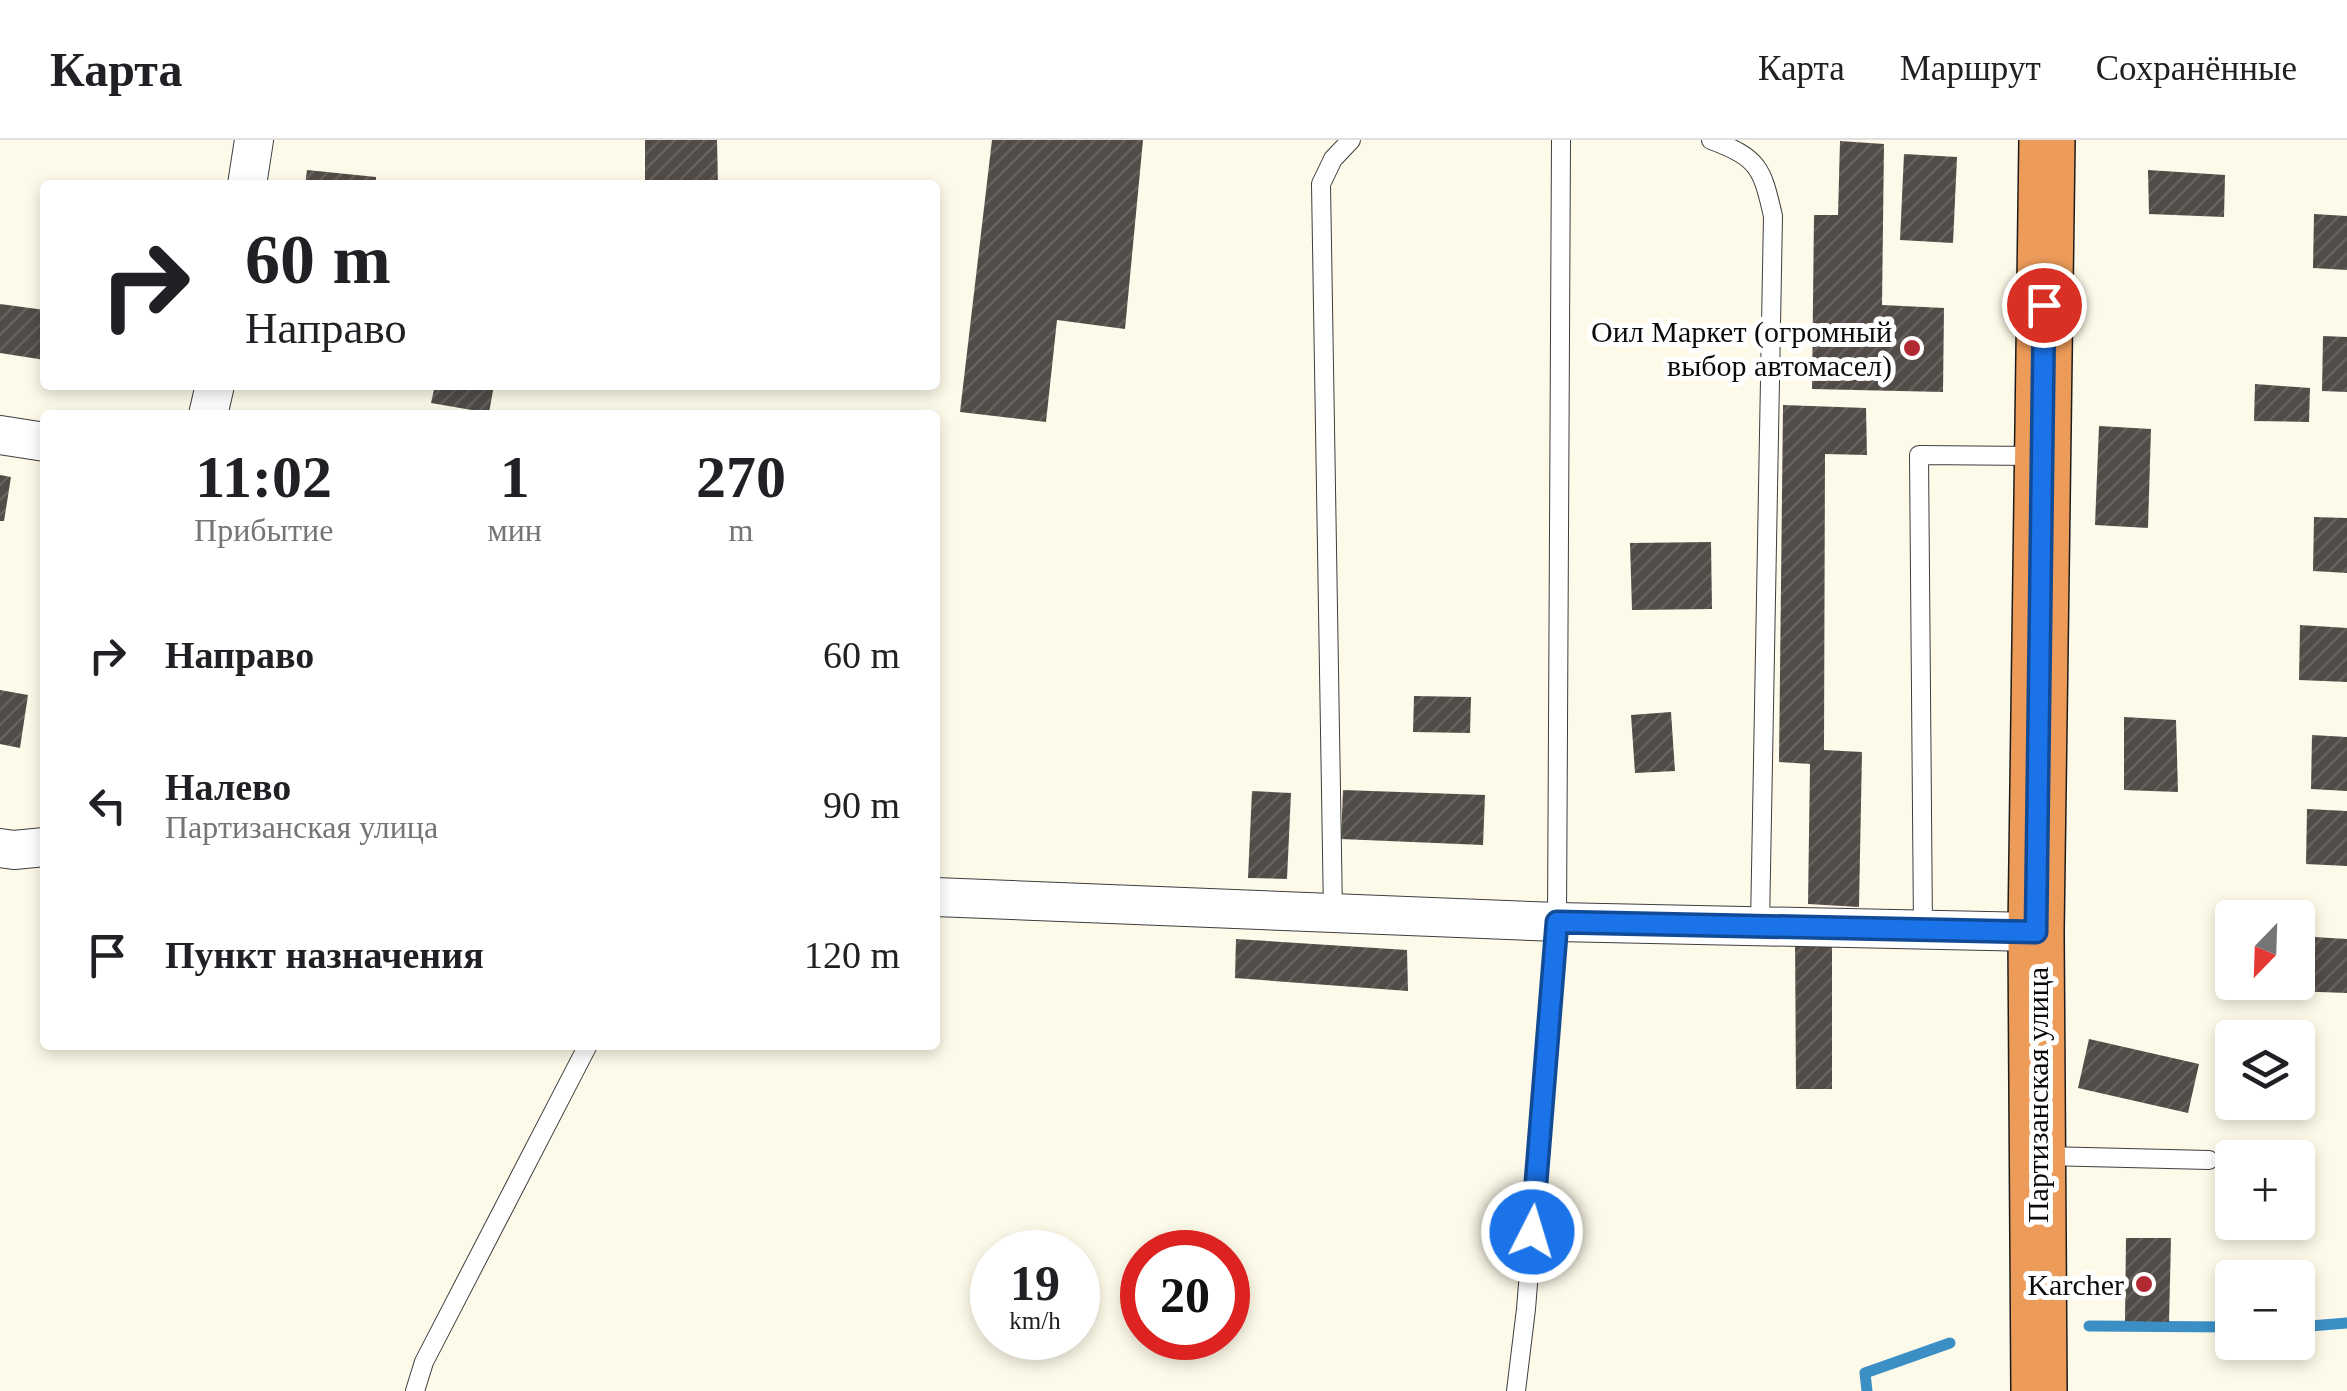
<!DOCTYPE html>
<html lang="ru">
<head>
<meta charset="utf-8">
<style>
  :root { --surface:#fff; --page:#f2f2f2; --text:#202124; --muted:#757577; --line:#e0e0e0 }
  body { margin:0; font-family:Georgia,serif; background:var(--page); color:var(--text); height:100vh; display:flex; flex-direction:column; font-size:38px; white-space:nowrap }
  * { box-sizing:border-box; margin:0 }
  p { font-size:32px; color:var(--muted) }
  .icon { flex:none; width:55px; height:55px; fill:none; stroke:currentColor; stroke-width:2; stroke-linecap:round; stroke-linejoin:round }
  .map { position:relative; flex:1; overflow:hidden }
  .details { position:absolute; left:40px; top:270px; width:900px; height:640px; display:flex; flex-direction:column; background:var(--surface); border-radius:10px; box-shadow:0 5px 15px #0003 }
  .details>* { flex:none }
  .guide { position:absolute; left:40px; top:40px; width:900px; height:210px; border-radius:10px; box-shadow:0 5px 15px #0003; background:#fff; color:var(--text); overflow:hidden }
  .needle { width:65px; rotate:203deg }
  .fabs { position:absolute; left:2215px; top:760px; display:grid; gap:20px }
  .fabs a { display:grid; place-items:center; width:100px; height:100px; border-radius:10px; background:var(--surface); box-shadow:0 5px 15px #0003; font-size:50px }
  .speed { position:absolute; left:970px; top:1090px; display:flex; gap:20px; font-size:50px; font-weight:700; text-align:center }
  .speed>* { display:grid; place-content:center; width:130px; height:130px; border-radius:50%; background:var(--surface); box-shadow:0 5px 15px #0003; line-height:1 }
  .speed small { font-size:25px; font-weight:400 }
  .speed .limit { border:15px solid #d22; background:#fff; color:#111 }
  .pin { position:absolute; display:grid; place-items:center; width:85px; height:85px; color:#fff; margin:-42px; border:5px solid #fff; border-radius:50%; box-shadow:0 2px 10px #0007 }
  .me { position:absolute; width:110px; margin:-55px; rotate:5deg; stroke-linejoin:round; filter:drop-shadow(0 0 8px #0008) }
  .turn { display:flex; align-items:center; gap:35px; height:210px; padding:0 40px; font-size:45px }
  .turn .icon { width:130px; height:130px; stroke-width:2.5 }
  .turn b { display:block; font-size:70px; line-height:85px }
  .eta { display:flex; justify-content:space-evenly; align-items:center; height:170px; text-align:center }
  .eta b { font-size:60px; font-weight:800; line-height:70px }
  ul { padding:0; list-style:none }
  li { display:flex; align-items:center; gap:30px; height:150px; padding:0 40px }
  li div { flex:1 }
  li b { display:block; font-size:38px }
  li em { font-style:normal }
  header { display:flex; align-items:center; gap:60px; box-sizing:border-box; height:140px; padding:0 50px; background:var(--surface); border-bottom:2px solid var(--line) }
  header strong { font-size:48px }
  nav { display:flex; gap:55px; margin-inline-start:auto; font-size:35px }
  .map>svg:first-child { display:block }
  .lines { fill:none; stroke-linecap:round; stroke-linejoin:round }
  .stream { stroke:#3c8fc5; stroke-width:11 }
  .building { fill:url(#building-hatch) }
  .lane-casing { stroke:#3e3e3e; stroke-width:20 }
  .street-casing { stroke:#3e3e3e; stroke-width:40 }
  .highway-casing { stroke:#1c1c1c; stroke-width:58 }
  .lane { stroke:#fff; stroke-width:18 }
  .street { stroke:#fff; stroke-width:38 }
  .highway { stroke:#ec9b59; stroke-width:55 }
  .route-casing { stroke:#114b97; stroke-width:25 }
  .route { stroke:#1a73e8; stroke-width:18 }
  .poi-dot { fill:#b22b32; stroke:#fff; stroke-width:4 }
  .labels { text-anchor:middle; dominant-baseline:central; stroke-width:10; stroke-linejoin:round; paint-order:stroke }
  .poi-label { font-size:30px; fill:#0b0b0b; stroke:#fff; text-anchor:end }
  .street-label { font-size:30px; fill:#0b0b0b; stroke:#fff }
</style>
</head>
<body>
<header>
<strong>Карта</strong>
<nav><a>Карта</a><a>Маршрут</a><a>Сохранённые</a></nav>
</header>
<div class="map">
<svg width="2347" height="1251" viewBox="0 0 2347 1251">
  <defs>
    <pattern id="building-hatch" width="6" height="6" patternUnits="userSpaceOnUse" patternTransform="scale(2.5)"><rect width="6" height="6" fill="#524c48"/><path d="M-1 1l2-2M0 6l6-6M5 7l2-2" fill="none" stroke="#66615e"/></pattern>
  </defs>
  <rect width="100%" height="100%" fill="#fefae9"/>
  <g class="lines">
    <!-- stream -->
    <g class="stream">
      <path d="M2089 1186 2232 1187"/>
      <path d="M2298 1187 2347 1183"/>
      <path d="M1867 1251 1865 1233 1950 1203"/>
    </g>
  </g>
  <!-- building -->
  <g class="building">
    <path d="M645 0H717L718 45H645Z"/>
    <path d="M992 0H1143L1125 189 1057 180 1046 282 960 272Z"/>
    <path d="M1840 1 1884 4 1882 165 1944 168 1943 252 1812 249 1814 75H1838Z"/>
    <path d="M1904 14 1957 17 1953 103 1900 100Z"/>
    <path d="M307 30 376 37V45H305Z"/>
    <path d="M2148 30 2225 35 2224 77 2149 74Z"/>
    <path d="M2314 74 2347 76V130L2313 128Z"/>
    <path d="M0 164 45 170V220L0 213Z"/>
    <path d="M2323 196 2347 197V252L2322 251Z"/>
    <path d="M2255 244 2310 248 2309 282 2254 281Z"/>
    <path d="M435 245H494L489 273 431 263Z"/>
    <path d="M1783 265 1866 268 1867 315 1825 314 1824 610 1862 612 1859 767 1808 764 1810 624 1779 622Z"/>
    <path d="M2099 286 2151 289 2148 388 2095 385Z"/>
    <path d="M0 335 11 337 4 381H0Z"/>
    <path d="M2314 377 2347 378V433L2313 431Z"/>
    <path d="M1711 402 1712 469 1632 470 1630 403Z"/>
    <path d="M2300 485 2347 488V542L2299 540Z"/>
    <path d="M0 550 28 555 20 608 0 604Z"/>
    <path d="M1414 556 1471 557 1470 593 1413 592Z"/>
    <path d="M1671 572 1675 631 1635 633 1631 575Z"/>
    <path d="M2124 577 2176 580 2178 652 2124 650Z"/>
    <path d="M2312 595 2347 597V651L2311 649Z"/>
    <path d="M1343 650 1485 655 1483 705 1341 699Z"/>
    <path d="M1252 651 1291 653 1287 739 1248 738Z"/>
    <path d="M2307 669 2347 671V726L2306 724Z"/>
    <path d="M1832 795V949H1796L1795 796Z"/>
    <path d="M2298 796 2347 799V853L2291 851V842H2298Z"/>
    <path d="M1236 799 1407 810 1408 851 1235 838Z"/>
    <path d="M2089 899 2199 924 2188 973 2078 948Z"/>
    <path d="M2126 1098H2171L2169 1182 2125 1181Z"/>
  </g>
  <g class="lines">
    <defs>
      <g id="lane">
        <path d="M1711 0C1759 18 1762 28 1773 76L1760 785"/>
        <path d="M1333 773 1321 44 1333 19 1351 0"/>
        <path d="M1923 789 1919 315 2037 316"/>
        <path d="M2045 1016 2209 1020"/>
        <path d="M415 1251 424 1222 588 905"/>
        <path d="M1516 1251 1526 1169 1557 782 1561 0"/>
      </g>
      <g id="street">
        <path d="M247 45 254 0"/>
        <path d="M208 275 215 245"/>
        <path d="M0 295 45 302"/>
        <path d="M0 708 14 710 45 707"/>
        <path d="M935 757 1557 782 2036 792"/>
      </g>
      <path id="highway" d="M2039 1251 2036 792 2047 0"/>
    </defs>
    <!-- lane casing -->
    <use href="#lane" class="lane-casing"/>
    <!-- street casing -->
    <use href="#street" class="street-casing"/>
    <!-- highway casing -->
    <use href="#highway" class="highway-casing"/>
    <!-- lane -->
    <use href="#lane" class="lane"/>
    <!-- street -->
    <use href="#street" class="street"/>
    <!-- highway -->
    <use href="#highway" class="highway"/>
  </g>
  <g class="lines">
    <defs>
      <path id="route" d="M1532 1092 1557 782 2036 792 2044 165"/>
    </defs>
    <!-- route casing -->
    <use href="#route" class="route-casing"/>
    <!-- route -->
    <use href="#route" class="route"/>
  </g>
  <!-- markers -->
  <g class="poi-dot">
    <circle cx="1912" cy="208" r="10"/>
    <circle cx="2144" cy="1144" r="10"/>
  </g>
  <g class="labels">
    <!-- poi labels -->
    <g class="poi-label">
      <text x="1892" y="191">Оил Маркет (огромный<tspan x="1892" dy="34">выбор автомасел)</tspan></text>
      <text x="2124" y="1144">Karcher</text>
    </g>
    <!-- street labels -->
    <g class="street-label">
      <text transform="translate(2037 955) rotate(-90)">Партизанская улица</text>
    </g>
  </g>
</svg>
<div class="fabs">
<a><svg class="needle" viewBox="-14 -14 28 28"><path d="M0-13l5 13h-10z" fill="#e53935"/><path d="M0 13l5-13h-10z" fill="#757577"/></svg></a>
<a><svg class="icon" aria-label="layers" viewBox="0 0 24 24"><path d="M12 4l9 5-9 5-9-5zM3 14l9 5 9-5"/></svg></a>
<a>+</a>
<a>−</a>
</div>
<div class="speed"><div>19<small>km/h</small></div><div class="limit">20</div></div>
<div class="pin" style="left:2044px;top:165px;background:#d93025"><svg class="icon" aria-label="arrive" viewBox="0 0 24 24"><path d="M6 21V4h12l-3 4 3 4H6"/></svg></div>
<svg class="me" style="left:1532px;top:1092px" viewBox="-20 -20 40 40"><circle r="17" fill="#1a73e8" stroke="#fff" stroke-width="3"/><path d="M0-11L8 9 0 5-8 9z" fill="#fff"/></svg>
<div class="guide">
<div class="turn"><svg class="icon" aria-label="right" viewBox="0 0 24 24"><path d="M7 20v-9h11M14 6l5 5-5 5"/></svg><div><b>60 m</b>Направо</div></div>
</div>
<section class="details">
<div class="eta">
<div><b>11:02</b><p>Прибытие</p></div>
<div><b>1</b><p>мин</p></div>
<div><b>270</b><p>m</p></div>
</div>
<ul>
<li><svg class="icon" aria-label="right" viewBox="0 0 24 24"><path d="M7 20v-9h11M14 6l5 5-5 5"/></svg><div><b>Направо</b></div><em>60 m</em></li>
<li><svg class="icon" aria-label="left" viewBox="0 0 24 24"><path d="M17 20v-9H6M10 6l-5 5 5 5"/></svg><div><b>Налево</b><p>Партизанская улица</p></div><em>90 m</em></li>
<li><svg class="icon" aria-label="arrive" viewBox="0 0 24 24"><path d="M6 21V4h12l-3 4 3 4H6"/></svg><div><b>Пункт назначения</b></div><em>120 m</em></li>
</ul>
</section>
</div>
</body>
</html>
